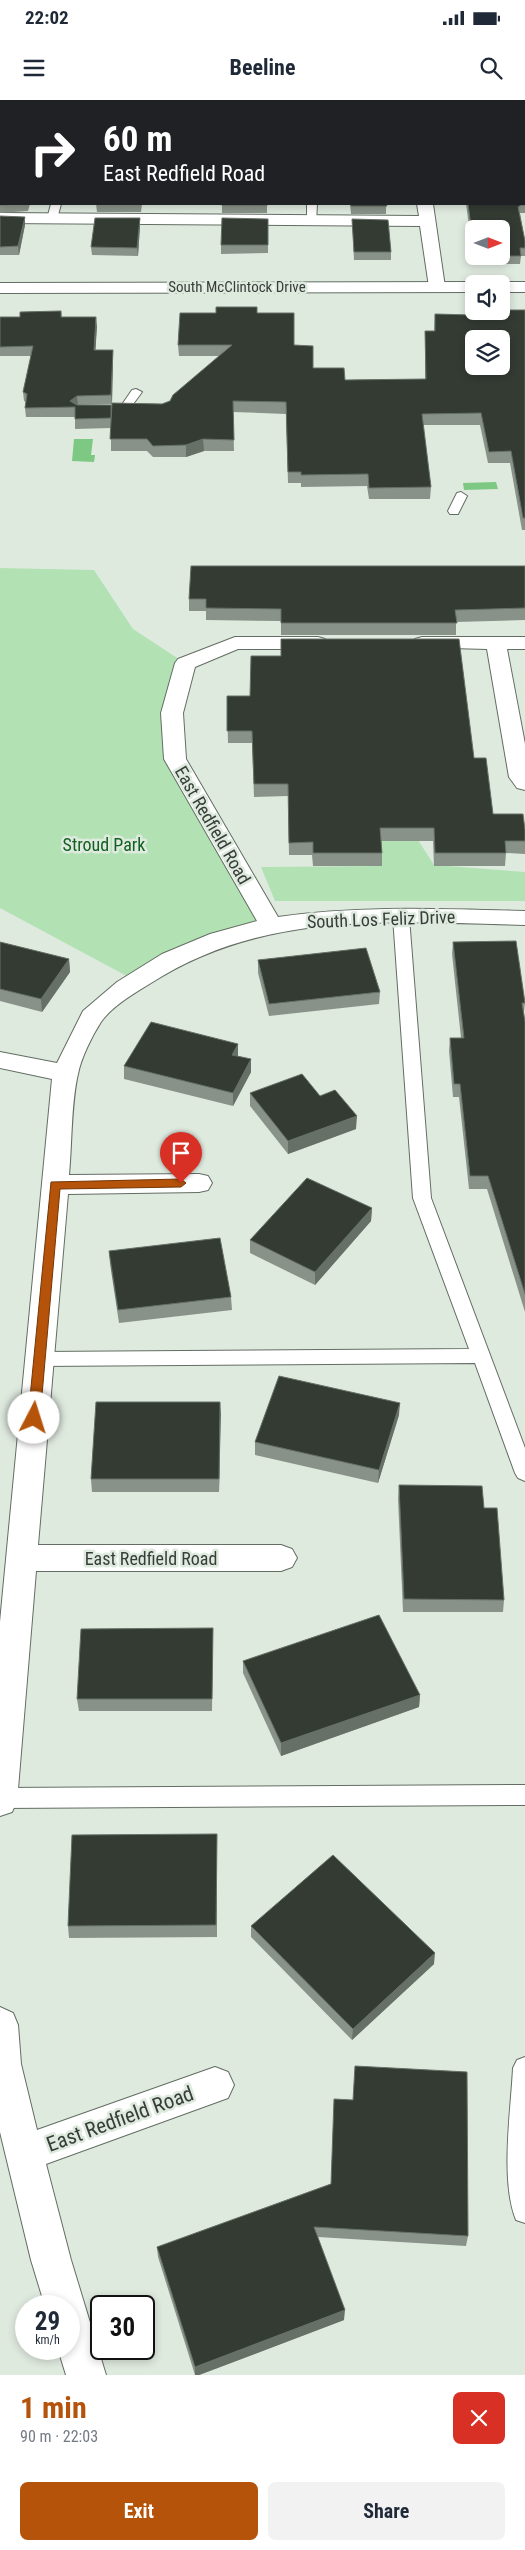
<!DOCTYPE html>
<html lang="en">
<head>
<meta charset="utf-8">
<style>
  :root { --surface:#fff; --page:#f2f2f3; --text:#1f2937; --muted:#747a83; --accent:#b45309 }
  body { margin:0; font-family:"Roboto Condensed",sans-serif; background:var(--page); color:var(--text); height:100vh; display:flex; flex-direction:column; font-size:19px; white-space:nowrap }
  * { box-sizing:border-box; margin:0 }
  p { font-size:16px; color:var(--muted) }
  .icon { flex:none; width:28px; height:28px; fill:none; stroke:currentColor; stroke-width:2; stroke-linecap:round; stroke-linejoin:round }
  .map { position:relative; height:2275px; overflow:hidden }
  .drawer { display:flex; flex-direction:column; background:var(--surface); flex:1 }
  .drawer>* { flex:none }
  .guide { position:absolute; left:0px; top:0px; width:525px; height:105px; box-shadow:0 2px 8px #0003; background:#202124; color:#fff; overflow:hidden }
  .needle { width:32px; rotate:90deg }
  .fabs { position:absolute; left:465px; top:120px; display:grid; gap:10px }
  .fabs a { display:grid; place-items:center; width:45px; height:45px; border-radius:8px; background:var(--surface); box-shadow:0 2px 8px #0003; font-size:25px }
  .speed { position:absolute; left:15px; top:2195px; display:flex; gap:10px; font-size:25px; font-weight:700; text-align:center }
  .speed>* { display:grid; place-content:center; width:65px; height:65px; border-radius:50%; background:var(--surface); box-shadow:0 2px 8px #0003; line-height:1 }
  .speed small { font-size:12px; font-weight:400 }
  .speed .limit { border:2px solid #111; border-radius:8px; background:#fff; color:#111 }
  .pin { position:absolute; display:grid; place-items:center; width:42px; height:42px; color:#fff; margin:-51px -21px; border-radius:50% 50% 50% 0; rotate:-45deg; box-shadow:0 0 5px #0007 }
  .pin .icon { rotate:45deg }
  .me { position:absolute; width:55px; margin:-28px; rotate:5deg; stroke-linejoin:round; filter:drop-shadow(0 0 4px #0008) }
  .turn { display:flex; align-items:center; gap:18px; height:105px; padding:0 20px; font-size:22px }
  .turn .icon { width:65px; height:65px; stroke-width:2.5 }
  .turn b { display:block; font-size:35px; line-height:42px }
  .round { display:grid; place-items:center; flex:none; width:52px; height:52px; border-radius:8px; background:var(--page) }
  .summary { display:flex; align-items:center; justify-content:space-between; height:85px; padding:0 20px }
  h1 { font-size:30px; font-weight:700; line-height:38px; color:var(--accent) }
  .action { display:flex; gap:10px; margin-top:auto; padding:10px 20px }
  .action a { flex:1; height:58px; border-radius:8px; background:var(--accent); color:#fff; font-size:20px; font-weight:700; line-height:58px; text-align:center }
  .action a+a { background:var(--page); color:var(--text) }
  .status { display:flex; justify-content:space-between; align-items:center; height:35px; padding:0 25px; background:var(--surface); direction:ltr }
  .status svg { height:14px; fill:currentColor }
  header { display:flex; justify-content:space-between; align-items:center; height:65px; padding:0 20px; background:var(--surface); font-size:22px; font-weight:700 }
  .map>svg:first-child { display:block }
  .green { fill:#b2e2b4 }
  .water { fill:#7dc883 }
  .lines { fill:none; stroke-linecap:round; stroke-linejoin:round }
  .service-casing { stroke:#636d63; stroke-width:2 }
  .minor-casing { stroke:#636d63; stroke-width:2 }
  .secondary-casing { stroke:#636d63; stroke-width:2 }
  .service { fill:#fff; fill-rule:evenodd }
  .minor { fill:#fff; fill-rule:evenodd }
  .secondary { fill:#fff; fill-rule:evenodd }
  .wall { fill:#899289; fill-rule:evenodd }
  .shaded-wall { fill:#677067 }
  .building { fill:#333b33; stroke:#677067; fill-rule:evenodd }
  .route { fill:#b45309; stroke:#753606 }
  .labels { text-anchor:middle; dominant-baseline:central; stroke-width:5; stroke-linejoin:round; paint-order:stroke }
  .far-street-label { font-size:15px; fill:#393d39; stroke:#dfeadf }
  .street-label { font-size:18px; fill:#393d39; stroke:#dfeadf }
  .park-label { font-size:18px; fill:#126122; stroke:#dfeadf }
  .near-street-label { font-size:21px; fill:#393d39; stroke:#dfeadf }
</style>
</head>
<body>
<div class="status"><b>22:02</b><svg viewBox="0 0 49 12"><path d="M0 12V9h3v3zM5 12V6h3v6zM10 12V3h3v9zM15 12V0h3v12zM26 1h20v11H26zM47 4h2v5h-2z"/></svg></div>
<header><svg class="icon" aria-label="menu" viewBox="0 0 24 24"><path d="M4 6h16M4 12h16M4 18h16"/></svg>Beeline<svg class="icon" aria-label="search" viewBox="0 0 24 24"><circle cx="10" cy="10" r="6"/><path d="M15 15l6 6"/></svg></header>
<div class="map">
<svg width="525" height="2275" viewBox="0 0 525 2275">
  <rect width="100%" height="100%" fill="#dfeadf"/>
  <!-- green -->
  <g class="green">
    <path d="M0 468 94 470 133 529 185 563 175 659 270 824 136 881 0 808Z"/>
    <path d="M383 685 434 765 525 772V801H275L261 767 382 766 369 687Z"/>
  </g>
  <!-- water -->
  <g class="water">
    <path d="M74 339H93L91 355H95L94 362 72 361Z"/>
    <path d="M496 382 498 389 464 390 463 383Z"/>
  </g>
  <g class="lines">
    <defs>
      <g id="service">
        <path d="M69 0H79V1H70Z"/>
        <path d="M303 0H313V1H304Z"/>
        <path d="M51 104H61L57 119 52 122 47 119Z"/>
        <path d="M307 104H317L316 123 307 121Z"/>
        <path d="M136 289 142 292 128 311 108 312 102 309 108 306H121L132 290Z"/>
        <path d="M461 392 467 396 458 414H450L448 411 457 393Z"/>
        <path d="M401 812 409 817 431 1098 525 1348V1381L518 1378 515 1373 475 1263 40 1266 33 1264 31 1259 33 1254 40 1252 469 1249 413 1098 393 817Z"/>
        <path d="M525 1685V1705L0 1708V1688Z"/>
        <path d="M525 1957V2123L516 2120C500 2081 511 2010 513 1968L517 1960Z"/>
      </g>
      <g id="minor">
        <rect x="406" y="0" width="14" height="1"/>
        <path d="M417 104H433L445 187 443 190 437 192 429 187 420 126 0 123V113L419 116Z"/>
        <path d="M235 537H318L325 539 328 543 325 547 318 549H238L195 567 183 613 186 659 278 817C360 805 442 809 525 811V825C395 822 266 809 151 883 135 893 112 906 101 922 92 936 81 958 78 974 71 1003 72 1045 69 1075L199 1074 208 1076 212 1083 208 1090 199 1092 68 1094 38 1445H281L292 1449 297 1458 292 1467 281 1471H36L17 1701 12 1712 0 1716V1522L52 979 0 968V952L57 963 83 911 117 882 162 854 210 834 257 821 164 659 161 613 175 563 178 559Z"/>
        <path d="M422 537H525V549H507L525 644V690L517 688 509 677 487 549 415 547 412 543 415 539Z"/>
        <path d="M0 1907 13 1913 18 1925 21 1964 37 2030 215 1967 228 1972 234 1985 228 1998 46 2064 71 2160 106 2275H66L58 2249H69V2206H45L31 2160 0 2032Z"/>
      </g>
      <g id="secondary">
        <path d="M474 182 480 184H474V192L0 193V183Z"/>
        <path d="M501 182H525V192H501V184H495Z"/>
      </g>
    </defs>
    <!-- service casing -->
    <use href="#service" class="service-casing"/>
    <!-- minor casing -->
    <use href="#minor" class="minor-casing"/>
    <!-- secondary casing -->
    <use href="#secondary" class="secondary-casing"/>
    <!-- service -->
    <use href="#service" class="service"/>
    <!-- minor -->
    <use href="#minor" class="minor"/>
    <!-- secondary -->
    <use href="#secondary" class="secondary"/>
  </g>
  <!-- wall -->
  <g class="wall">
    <path d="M110 0H277L274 1H111Z"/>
    <path d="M0 19 1 104H30L28 111 0 113Z"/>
    <path d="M525 30V113H520L525 141V156H521L520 164H491L489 156H473L466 104H524ZM474 129H501V156H474Z"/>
    <path d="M96 104H142L141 112H97Z"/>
    <rect x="222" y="104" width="45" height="9"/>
    <path d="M350 104H386V114H351Z"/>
    <path d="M0 116 25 125 19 155H0Z"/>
    <path d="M140 118V126L138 156 92 155 91 147Z"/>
    <path d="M268 119V153L221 154V145Z"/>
    <path d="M352 119 391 152V160H354Z"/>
    <path d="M508 210H525V430H522L510 363H488L480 325H423L431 387 430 399H369L367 386 301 387V383H288L286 314 233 312 234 351H204L186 357H153L147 351H111V328L75 329V317H26L25 308 26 302 24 301 23 292 31 256H0V217H20L61 211 62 217 97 226 95 250H113L112 303 162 304 170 301 219 256H179L178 245 257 213 294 245 313 268 345 280 425 279V231H434L435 214 508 216ZM112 304 111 305H78Z"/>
    <path d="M525 466V520L456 522V535H281V521L206 520V511H189V499Z"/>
    <path d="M227 596H250L474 658 493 714 525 730V754L506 753 505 766H434L433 741H381L382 753V766H313L312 755H289L288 696 254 697 252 643H228Z"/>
    <path d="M0 842 69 859 70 872 42 912 0 901Z"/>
    <path d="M453 842 525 903 524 912 525 922V1212L487 1089H469L459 997H453L449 951 450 938H461L452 854Z"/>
    <path d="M258 860 380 892 379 904 269 916 258 873Z"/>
    <path d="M238 944V956L251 959V972L233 1006 124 979V966Z"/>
    <path d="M250 993 320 996 356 1029 288 1054 250 1006Z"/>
    <path d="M372 1108 371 1121 315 1185 250 1153V1140Z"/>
    <path d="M109 1151 231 1197 232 1210 119 1223 110 1164Z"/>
    <path d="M220 1302 219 1392H92L91 1379Z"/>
    <path d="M399 1315 378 1383 255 1355V1342Z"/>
    <path d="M399 1385 484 1408 504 1500 503 1512H403L398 1398Z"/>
    <path d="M213 1528 212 1611H79L77 1599Z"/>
    <path d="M243 1561 420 1595 419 1607 281 1656 243 1573Z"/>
    <path d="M217 1734V1837L69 1838 68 1826Z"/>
    <path d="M251 1826 434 1864 352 1940 251 1837Z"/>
    <path d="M330 2084 468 2136 466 2146 318 2137 344 2220 199 2275H195L158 2157 157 2147Z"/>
  </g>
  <!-- shaded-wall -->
  <g class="shaded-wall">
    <path d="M262 0H277L274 1H260Z"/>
    <rect x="524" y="16" width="1" height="7"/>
    <path d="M25 117V125L19 155 18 146Z"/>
    <path d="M140 118V126L138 156 137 148Z"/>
    <path d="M96 217 97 226 95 259 94 250Z"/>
    <path d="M113 250V259L112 304 111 295Z"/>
    <path d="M77 296 78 305 70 301Z"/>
    <path d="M203 339 204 351 186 357V345Z"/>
    <path d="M69 859 70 872 42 912 41 899Z"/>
    <path d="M238 944V957L232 955Z"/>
    <path d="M251 959V972L233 1006V993Z"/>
    <path d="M357 1016 356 1029 288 1054V1041Z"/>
    <path d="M372 1108 371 1121 315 1185V1172Z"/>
    <path d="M220 1302 221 1314 219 1392V1379Z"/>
    <path d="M400 1303 399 1315 378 1383 379 1370Z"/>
    <path d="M420 1595 419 1607 281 1656V1643Z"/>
    <path d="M435 1853 434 1864 352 1940 353 1929Z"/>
    <path d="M345 2210 344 2220 199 2275H195V2267Z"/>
  </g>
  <!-- building -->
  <g class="building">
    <rect x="4" y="0" width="44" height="1"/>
    <path d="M119 0H262L260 1H121Z"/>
    <rect x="332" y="0" width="45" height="1"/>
    <path d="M453 0H525V16H524V1H454Z"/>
    <path d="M1 13V104H21L0 105V19Z"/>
    <path d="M524 28 525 30V105H521L518 107 525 141V148H520L521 156H501V129H474V148L468 104H524Z"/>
    <rect x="222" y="104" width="45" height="1"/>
    <path d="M351 104H386L387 106H351Z"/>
    <path d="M0 116 25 117 18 146 0 147Z"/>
    <path d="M95 118H140L137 148 91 147Z"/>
    <path d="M222 118 268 119V145H221Z"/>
    <path d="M352 119 388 120 391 152H354Z"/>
    <path d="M216 207H257V213H294V245L313 246V268H344L345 280 426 279 425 231H435V214L508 216V210H525V418H523L511 351 489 352 481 313 422 314 431 387 369 388 368 374 301 375V372H288L286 302 233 301 234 340 203 339 186 345 153 346 147 339H110L112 303 162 304 170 301 173 295 232 245H178L180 213H216ZM474 239H501V266H474Z"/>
    <path d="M61 211V217H96L94 250H113L111 295 77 296 70 301 77 305H111V318L75 319V307L25 308 27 294 23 292 33 246 0 247V217H20V212Z"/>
    <path d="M191 466H525V508L455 510 457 523H281V509L206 508V499H189Z"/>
    <path d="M281 539H459L474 658H486L493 714H523L525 730V741H505L506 753H435L434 728H380L382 753H313V742L289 743 288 684H254L252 631H227V596H250L251 556H281Z"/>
    <path d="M516 841 525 903H522L525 922V1194L488 1076H470L460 984H454L450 938H464L453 842Z"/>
    <path d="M0 842 69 859 41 899 0 889Z"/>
    <path d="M366 848 380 892 269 904 258 860Z"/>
    <path d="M151 922 238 944 232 955 251 959 233 993 124 966Z"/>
    <path d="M302 974 320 996 335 990 357 1016 288 1041 250 993Z"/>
    <path d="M307 1078 372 1108 315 1172 250 1140Z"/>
    <path d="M220 1138 231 1197 118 1210 109 1151Z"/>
    <path d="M279 1276 400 1303 379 1370 255 1342Z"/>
    <path d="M96 1302H220L219 1379H91Z"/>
    <path d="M399 1385 482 1386 484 1408H497L504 1500 404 1499Z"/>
    <path d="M379 1515 420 1595 281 1643 243 1561Z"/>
    <path d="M213 1528 212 1599H77L81 1529Z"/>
    <path d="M217 1734 216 1825 68 1826 72 1735Z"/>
    <path d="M333 1755 435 1853 353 1929 251 1826Z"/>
    <path d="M355 1966 467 1972 468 2136 314 2127 345 2210 195 2267 157 2147 331 2084 334 1999 353 2000Z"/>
  </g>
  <!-- route -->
  <path class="route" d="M181 1079 186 1083 181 1087 60 1089 40 1318 38 1322H30L28 1318 51 1082Z"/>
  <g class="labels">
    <!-- far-street labels -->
    <g class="far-street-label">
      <text x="237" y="187">South McClintock Drive</text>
    </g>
    <!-- street labels -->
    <g class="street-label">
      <text transform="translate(213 725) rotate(60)">East Redfield Road</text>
      <text transform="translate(381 819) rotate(-2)">South Los Feliz Drive</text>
      <text x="151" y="1458">East Redfield Road</text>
    </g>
    <!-- park labels -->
    <g class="park-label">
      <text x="104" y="744">Stroud Park</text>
    </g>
    <!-- near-street labels -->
    <g class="near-street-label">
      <text transform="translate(120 2019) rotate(-20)">East Redfield Road</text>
    </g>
  </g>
</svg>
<div class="fabs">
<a><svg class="needle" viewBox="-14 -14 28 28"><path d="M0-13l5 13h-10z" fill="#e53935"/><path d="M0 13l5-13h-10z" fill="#747a83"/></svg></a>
<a><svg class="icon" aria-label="sound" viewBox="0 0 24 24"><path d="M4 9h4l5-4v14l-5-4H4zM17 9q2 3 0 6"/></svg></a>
<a><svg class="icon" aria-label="layers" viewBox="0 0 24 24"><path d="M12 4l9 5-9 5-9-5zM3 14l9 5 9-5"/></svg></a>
</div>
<div class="speed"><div>29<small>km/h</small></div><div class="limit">30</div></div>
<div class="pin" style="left:181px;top:1083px;background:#d93025"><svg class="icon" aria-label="arrive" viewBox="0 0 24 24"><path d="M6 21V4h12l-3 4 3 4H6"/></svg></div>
<svg class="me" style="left:34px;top:1318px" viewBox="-20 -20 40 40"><circle r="19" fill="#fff"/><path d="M0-13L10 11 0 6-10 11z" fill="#b45309"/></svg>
<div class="guide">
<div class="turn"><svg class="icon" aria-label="right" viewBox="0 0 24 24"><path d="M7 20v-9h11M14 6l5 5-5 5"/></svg><div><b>60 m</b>East Redfield Road</div></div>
</div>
</div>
<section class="drawer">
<div class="summary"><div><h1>1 min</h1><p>90 m · 22:03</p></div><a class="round" style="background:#d93025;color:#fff"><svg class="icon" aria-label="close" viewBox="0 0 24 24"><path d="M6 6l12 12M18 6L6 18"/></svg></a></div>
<div class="action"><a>Exit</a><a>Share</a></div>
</section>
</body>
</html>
